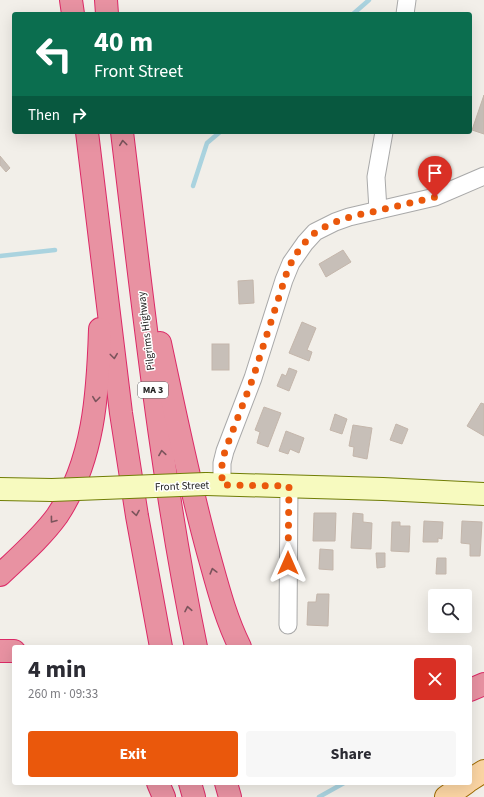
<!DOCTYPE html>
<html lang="en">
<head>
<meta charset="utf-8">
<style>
  :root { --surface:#fff; --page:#f7f7f7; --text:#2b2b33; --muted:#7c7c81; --accent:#ea580c }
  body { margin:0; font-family:"Source Sans 3",sans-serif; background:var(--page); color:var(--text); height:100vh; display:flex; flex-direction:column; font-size:15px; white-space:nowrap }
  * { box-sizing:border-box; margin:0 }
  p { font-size:13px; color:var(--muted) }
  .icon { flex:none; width:22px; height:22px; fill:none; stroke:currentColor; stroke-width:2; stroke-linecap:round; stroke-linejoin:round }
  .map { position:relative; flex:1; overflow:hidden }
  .panel { position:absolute; left:12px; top:645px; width:460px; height:140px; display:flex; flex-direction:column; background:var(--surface); border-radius:4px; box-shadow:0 4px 16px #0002 }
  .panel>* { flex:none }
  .hud { position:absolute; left:12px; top:12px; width:460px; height:122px; border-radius:4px; box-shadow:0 4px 16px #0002; background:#0b6e4f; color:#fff; overflow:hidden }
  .controls { position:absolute; left:428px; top:589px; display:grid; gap:8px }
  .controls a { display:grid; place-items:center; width:44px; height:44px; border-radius:4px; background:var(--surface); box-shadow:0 4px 16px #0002; font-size:20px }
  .pin { position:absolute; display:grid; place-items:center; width:34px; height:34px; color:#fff; margin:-41px -17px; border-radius:50% 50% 50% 0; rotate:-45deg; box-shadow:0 0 4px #0007 }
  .pin .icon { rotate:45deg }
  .me { position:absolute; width:44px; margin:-22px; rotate:0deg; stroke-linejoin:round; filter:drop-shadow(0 0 3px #0008) }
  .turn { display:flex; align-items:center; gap:14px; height:84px; padding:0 16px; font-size:18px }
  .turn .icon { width:52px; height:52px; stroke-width:2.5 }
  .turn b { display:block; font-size:28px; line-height:34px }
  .then { display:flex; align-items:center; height:38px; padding:0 16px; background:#0003; gap:8px; font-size:15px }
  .round { display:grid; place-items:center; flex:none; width:42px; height:42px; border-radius:4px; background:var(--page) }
  .summary { display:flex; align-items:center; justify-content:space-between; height:68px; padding:0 16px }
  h1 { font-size:24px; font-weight:700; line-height:30px }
  .primary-button { display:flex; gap:8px; margin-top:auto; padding:8px 16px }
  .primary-button a { flex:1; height:46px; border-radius:4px; background:var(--accent); color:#fff; font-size:16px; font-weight:700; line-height:46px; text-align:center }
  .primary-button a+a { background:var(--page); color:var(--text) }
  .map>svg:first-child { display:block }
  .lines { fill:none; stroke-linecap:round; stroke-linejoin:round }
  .stream { stroke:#aad3df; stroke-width:4.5 }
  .building { fill:#c7bfb8; stroke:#c4b6ab }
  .street-casing { stroke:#a9a9a9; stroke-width:19 }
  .secondary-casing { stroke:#707d05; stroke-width:24 }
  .primary-casing { stroke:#a06b00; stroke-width:24 }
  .highway-casing { stroke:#dc2a67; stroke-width:24 }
  .street { stroke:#fff; stroke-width:17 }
  .secondary { stroke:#f7fabf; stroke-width:22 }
  .primary { stroke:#fcd6a4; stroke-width:22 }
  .highway { stroke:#e892a2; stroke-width:22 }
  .secondary-bridge-casing { stroke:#707d05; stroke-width:24; stroke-linecap:butt }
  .secondary-bridge { stroke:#f7fabf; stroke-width:22 }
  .oneway { stroke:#7b545c }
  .route { stroke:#ea580c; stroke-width:7; stroke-dasharray:0 12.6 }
  .labels { text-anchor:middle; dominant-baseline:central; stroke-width:3; stroke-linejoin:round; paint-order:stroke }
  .shield { fill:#fff; stroke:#646464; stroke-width:1 }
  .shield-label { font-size:10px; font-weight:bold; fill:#222 }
  .street-label { font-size:11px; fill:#222; stroke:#fff }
</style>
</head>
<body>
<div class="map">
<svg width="484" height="797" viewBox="0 0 484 797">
  <rect width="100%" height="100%" fill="#f2efe9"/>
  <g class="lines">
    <!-- stream -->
    <g class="stream">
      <path d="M353 14 369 0"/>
      <path d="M193 186 207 143 220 132"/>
      <path d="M0 256 55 250"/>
      <path d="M319 797 344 783"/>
    </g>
  </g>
  <!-- building -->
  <g class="building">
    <path d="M484 95V134L472 130Z"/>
    <path d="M0 156 10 168 6 172 0 165Z"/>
    <path d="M343 250 351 262 326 277 319 264Z"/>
    <path d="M253 280 254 303 239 304 238 281Z"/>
    <path d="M302 322 316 328 307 350 312 352 309 361 289 353Z"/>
    <rect x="212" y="344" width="17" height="26"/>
    <path d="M289 368 297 371 289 391 277 386 282 374 286 376Z"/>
    <path d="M481 403 484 404V436L467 426Z"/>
    <path d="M264 407 281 413 268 447 257 443 260 432 255 430Z"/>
    <path d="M335 414 347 419 342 434 330 430Z"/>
    <path d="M396 424 408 429 402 444 390 440Z"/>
    <path d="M353 425 372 428 367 459 353 456 354 447 349 446Z"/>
    <path d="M286 431 304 438 299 453 290 449 288 454 279 451Z"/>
    <path d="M314 513H336L335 541H313Z"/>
    <path d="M353 513 363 514V522L372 523 371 549 351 548Z"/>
    <path d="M424 521 443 522 442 539 438 538V542H423Z"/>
    <path d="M462 521 482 522 480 556H470V544L461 543Z"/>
    <path d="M392 522H400V526H410L409 552 391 551Z"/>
    <path d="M320 549 333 550V570L319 569Z"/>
    <path d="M376 553H385V567L377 568Z"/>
    <path d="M437 558H446V574H436Z"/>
    <path d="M317 594H329L328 626 307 625 308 602H316Z"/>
  </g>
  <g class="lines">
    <defs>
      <g id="street">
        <path d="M405 14 407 0"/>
        <path d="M378 210 376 177 384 132"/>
        <path d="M222 485V463L225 451 253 378 284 280 291 263 305 243 315 232 335 222 349 217 435 197 484 176"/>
        <path d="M288 625 289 486"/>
      </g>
      <g id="secondary">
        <path d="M206 484 383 489 484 494"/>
        <path d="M0 489 52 490"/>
      </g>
      <g id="primary">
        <path d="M470 780 484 771"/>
        <path d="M446 797 466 783"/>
      </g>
      <g id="highway">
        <path d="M71 0 73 14"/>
        <path d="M106 0 107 14"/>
        <path d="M87 132 121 413 137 516 161 647"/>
        <path d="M122 132C143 304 161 477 196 647"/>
        <path d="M160 343C175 413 189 483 208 552 217 584 225 617 240 647"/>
        <path d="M0 575C20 556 41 538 57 516 94 461 98 393 100 329"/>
        <path d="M0 651H14"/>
        <path d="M470 690 484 684"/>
        <path d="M158 783 164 797"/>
        <path d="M190 783 194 797"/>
        <path d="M226 783 230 797"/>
      </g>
    </defs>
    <!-- street casing -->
    <use href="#street" class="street-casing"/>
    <!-- secondary casing -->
    <use href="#secondary" class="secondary-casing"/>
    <!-- primary casing -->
    <use href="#primary" class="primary-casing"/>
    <!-- highway casing -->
    <use href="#highway" class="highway-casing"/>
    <!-- street -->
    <use href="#street" class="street"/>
    <!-- secondary -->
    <use href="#secondary" class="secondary"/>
    <!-- primary -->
    <use href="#primary" class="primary"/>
    <!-- highway -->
    <use href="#highway" class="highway"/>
    <defs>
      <path id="secondary-bridge" d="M52 490 206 484"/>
    </defs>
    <!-- secondary-bridge casing -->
    <use href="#secondary-bridge" class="secondary-bridge-casing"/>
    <!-- secondary-bridge -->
    <use href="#secondary-bridge" class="secondary-bridge"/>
  </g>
  <!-- one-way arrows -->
  <defs><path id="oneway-chevron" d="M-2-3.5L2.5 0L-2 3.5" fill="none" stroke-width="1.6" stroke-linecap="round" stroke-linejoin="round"/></defs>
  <g class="oneway">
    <use href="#oneway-chevron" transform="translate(123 143) rotate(-97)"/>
    <use href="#oneway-chevron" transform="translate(114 356) rotate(83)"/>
    <use href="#oneway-chevron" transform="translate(96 399) rotate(97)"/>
    <use href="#oneway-chevron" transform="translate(162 453) rotate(-99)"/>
    <use href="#oneway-chevron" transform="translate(136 513) rotate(81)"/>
    <use href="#oneway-chevron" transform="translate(53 520) rotate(127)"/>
    <use href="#oneway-chevron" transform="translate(213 571) rotate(-105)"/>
    <use href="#oneway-chevron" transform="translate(188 609) rotate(-101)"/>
  </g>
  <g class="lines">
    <!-- route -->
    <path class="route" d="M288 563 289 486 222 485V463L225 451 253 378 287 272C293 257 303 242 316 232 334 220 356 215 377 211 396 206 415 202 435 197"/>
  </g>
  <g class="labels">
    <!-- shield labels -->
    <rect class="shield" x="138" y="382" width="30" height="16" rx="3"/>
    <g class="shield-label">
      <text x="153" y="390">MA 3</text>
    </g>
    <!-- street labels -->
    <g class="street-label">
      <text transform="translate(146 331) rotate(-97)">Pilgrims Highway</text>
      <text transform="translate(182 486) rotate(-2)">Front Street</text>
    </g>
  </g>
</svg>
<div class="controls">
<a><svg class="icon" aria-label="search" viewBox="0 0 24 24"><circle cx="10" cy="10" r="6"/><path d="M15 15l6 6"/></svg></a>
</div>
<div class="pin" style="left:435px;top:197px;background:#d93025"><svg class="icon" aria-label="arrive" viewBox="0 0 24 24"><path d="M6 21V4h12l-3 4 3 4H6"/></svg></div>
<svg class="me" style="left:288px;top:563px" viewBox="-20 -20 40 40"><path d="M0-17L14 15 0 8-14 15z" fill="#ea580c" stroke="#fff" stroke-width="4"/></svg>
<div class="hud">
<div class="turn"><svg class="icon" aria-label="left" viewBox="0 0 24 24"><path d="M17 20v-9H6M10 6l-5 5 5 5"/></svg><div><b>40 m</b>Front Street</div></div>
<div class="then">Then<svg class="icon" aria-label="right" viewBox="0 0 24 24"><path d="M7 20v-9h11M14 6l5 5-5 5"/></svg></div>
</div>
<section class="panel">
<div class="summary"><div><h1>4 min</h1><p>260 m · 09:33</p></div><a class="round" style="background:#d93025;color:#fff"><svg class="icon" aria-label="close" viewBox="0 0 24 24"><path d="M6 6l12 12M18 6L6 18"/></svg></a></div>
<div class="primary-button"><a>Exit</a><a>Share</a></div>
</section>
</div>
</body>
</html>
